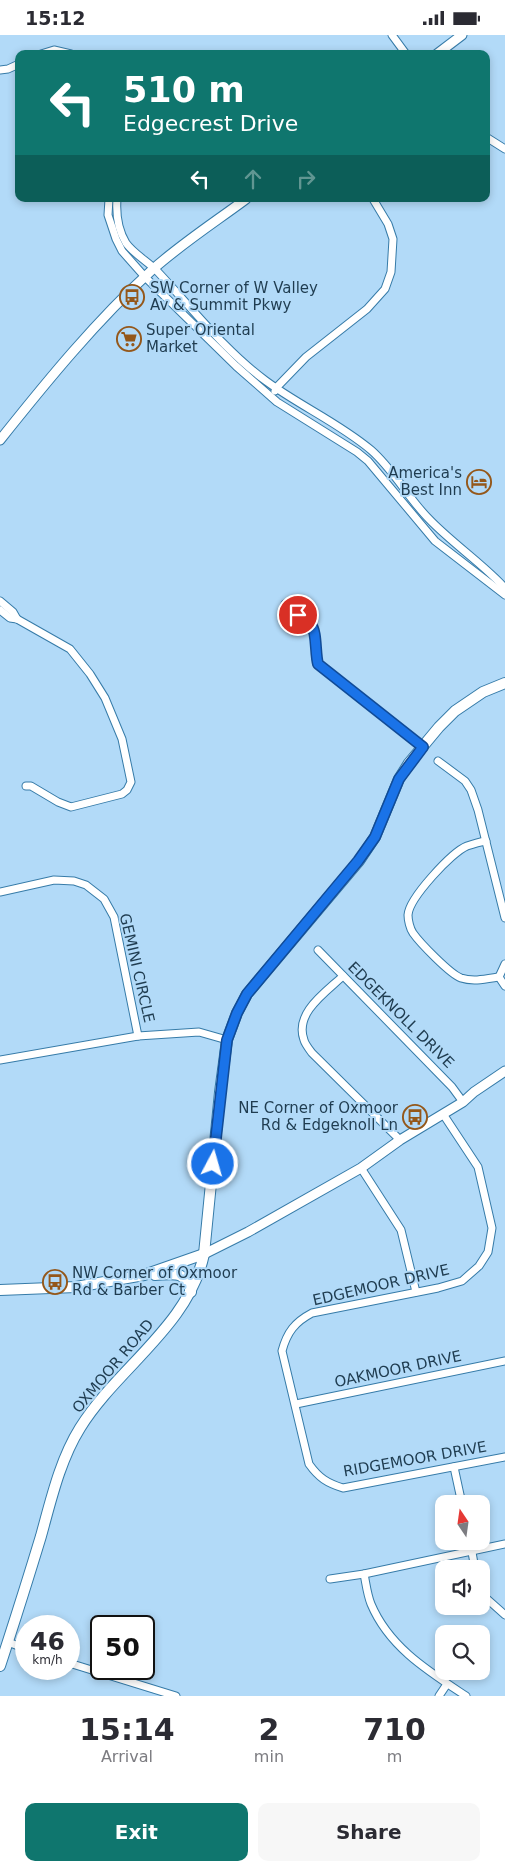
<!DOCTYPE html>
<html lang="en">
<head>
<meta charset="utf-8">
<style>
  :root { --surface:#fff; --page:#f7f7f7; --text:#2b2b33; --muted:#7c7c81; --accent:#0f766e }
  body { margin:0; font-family:"DejaVu Sans",sans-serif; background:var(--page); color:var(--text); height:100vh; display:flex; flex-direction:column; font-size:19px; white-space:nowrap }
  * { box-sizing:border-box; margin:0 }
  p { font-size:16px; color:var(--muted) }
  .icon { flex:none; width:28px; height:28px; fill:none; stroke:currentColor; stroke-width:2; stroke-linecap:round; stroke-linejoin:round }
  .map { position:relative; height:1661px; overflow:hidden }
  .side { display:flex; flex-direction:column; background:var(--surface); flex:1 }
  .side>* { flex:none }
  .top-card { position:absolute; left:15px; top:15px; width:475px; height:152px; border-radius:10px; box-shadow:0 2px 8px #0003; background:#0f766e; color:#fff; overflow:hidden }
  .needle { width:32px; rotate:347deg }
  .fabs { position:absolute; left:435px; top:1460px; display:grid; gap:10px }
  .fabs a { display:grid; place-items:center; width:55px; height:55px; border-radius:10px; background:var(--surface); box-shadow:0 2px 8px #0003; font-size:25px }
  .speed { position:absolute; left:15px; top:1580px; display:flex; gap:10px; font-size:25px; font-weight:700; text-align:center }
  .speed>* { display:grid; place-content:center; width:65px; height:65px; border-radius:50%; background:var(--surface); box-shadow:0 2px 8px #0003; line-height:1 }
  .speed small { font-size:12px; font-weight:400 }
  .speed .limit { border:2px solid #111; border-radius:8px; background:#fff; color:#111 }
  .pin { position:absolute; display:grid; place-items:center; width:42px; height:42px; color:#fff; margin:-21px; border:2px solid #fff; border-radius:50%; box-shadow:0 1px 5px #0007 }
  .me { position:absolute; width:55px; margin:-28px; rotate:6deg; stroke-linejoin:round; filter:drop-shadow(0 0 4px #0008) }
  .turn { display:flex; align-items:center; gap:18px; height:105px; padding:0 25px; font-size:22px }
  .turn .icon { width:65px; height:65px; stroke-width:2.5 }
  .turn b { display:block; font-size:35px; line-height:42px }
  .lanes { display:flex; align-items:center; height:48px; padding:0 25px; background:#0003; justify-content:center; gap:25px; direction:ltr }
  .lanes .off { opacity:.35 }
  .eta { display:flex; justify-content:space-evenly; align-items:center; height:85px; text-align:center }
  .eta b { font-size:30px; font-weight:800; line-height:35px }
  .button { display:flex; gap:10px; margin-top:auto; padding:10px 25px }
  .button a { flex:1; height:58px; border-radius:10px; background:var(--accent); color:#fff; font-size:20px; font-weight:800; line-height:58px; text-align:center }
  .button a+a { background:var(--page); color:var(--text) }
  .status { display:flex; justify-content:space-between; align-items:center; height:35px; padding:0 25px; background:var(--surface); direction:ltr }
  .status svg { height:14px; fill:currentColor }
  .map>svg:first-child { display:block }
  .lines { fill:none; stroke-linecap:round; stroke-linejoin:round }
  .minor-casing { stroke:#367ba8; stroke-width:9 }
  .tertiary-casing { stroke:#367ba8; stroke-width:11 }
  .secondary-casing { stroke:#367ba8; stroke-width:12 }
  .minor { stroke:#fff; stroke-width:7 }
  .tertiary { stroke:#fff; stroke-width:9 }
  .secondary { stroke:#fff; stroke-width:10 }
  .route-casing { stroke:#114b97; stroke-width:12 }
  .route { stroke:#1a73e8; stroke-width:9 }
  .labels { text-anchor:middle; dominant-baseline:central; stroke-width:4; stroke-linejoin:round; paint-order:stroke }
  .poi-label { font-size:15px; fill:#1f3c50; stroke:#b2daf8; text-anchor:start }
  .street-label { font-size:15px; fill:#1f3c50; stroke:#b2daf8 }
</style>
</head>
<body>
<div class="status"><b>15:12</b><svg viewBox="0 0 49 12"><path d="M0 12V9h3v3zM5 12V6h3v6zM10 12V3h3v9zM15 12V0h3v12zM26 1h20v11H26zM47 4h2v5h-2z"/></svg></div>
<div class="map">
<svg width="505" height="1661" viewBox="0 0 505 1661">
  <rect width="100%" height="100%" fill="#b2daf8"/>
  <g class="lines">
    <defs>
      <g id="minor">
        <path d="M392 0 406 19"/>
        <path d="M41 19 54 15 71 19"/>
        <path d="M0 35 8 34 19 29"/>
        <path d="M486 102 505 114"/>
        <path d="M109 164 108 180 116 204 122 216 145 242 236 331 277 367 357 417 368 426 435 506 505 560"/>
        <path d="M117 164C116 178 118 195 126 208 133 218 148 227 157 236 192 273 225 316 266 346 300 371 339 388 371 415 394 435 408 463 429 484 453 509 482 528 505 553"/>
        <path d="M275 356 276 353 306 322 367 274 385 254 391 237 393 204 388 189 373 164"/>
        <path d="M0 566 13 577 17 584"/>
        <path d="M285 569C293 575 313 588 315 597 317 607 314 618 317 629L423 713"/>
        <path d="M0 575 10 583 17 584 70 614 90 639 105 663 122 704 131 747 127 755 122 759 71 772 58 767 31 751H26"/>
        <path d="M438 726 465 746 471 755 478 775 505 883"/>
        <path d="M486 806C480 807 473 809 467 811 452 817 409 863 408 880 408 885 410 894 413 898 420 908 450 939 461 943 473 947 486 944 499 942"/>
        <path d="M0 857 54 845 74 846 86 850 104 864 114 882 138 1001"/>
        <path d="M318 915 452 1052 463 1067"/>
        <path d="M343 941C326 957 294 978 304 1005 305 1009 309 1014 312 1018L400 1105"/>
        <path d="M499 942 505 929"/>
        <path d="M499 942 505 951"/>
        <path d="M0 1025 138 1001 199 997 227 1005"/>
        <path d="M443 1079 478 1132 492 1193 488 1217 479 1231 462 1246 438 1253 312 1278C295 1287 287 1297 282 1316L309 1429C319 1443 327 1448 343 1453L505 1422"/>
        <path d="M361 1133 401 1195 416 1257"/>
        <path d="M296 1369 505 1326"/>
        <path d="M454 1432 462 1469"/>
        <path d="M470 1506 475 1534"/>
        <path d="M364 1539C366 1548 367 1559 371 1569 389 1612 428 1636 466 1661"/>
        <path d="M330 1544 364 1539 505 1509"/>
        <path d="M481 1552 486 1563 505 1580"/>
        <path d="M8 1607 26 1614"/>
        <path d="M69 1628 176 1661"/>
        <path d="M439 1661 447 1649"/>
      </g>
      <g id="tertiary">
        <path d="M437 19 462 0"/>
        <path d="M0 405C47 346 96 286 152 235 181 209 215 187 246 164"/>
        <path d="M204 1219 248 1197 361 1133 400 1105 463 1067 474 1057 505 1036"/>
      </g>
      <g id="secondary">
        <path d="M155 1240C175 1239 185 1235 191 1257"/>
        <path d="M0 1255 76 1252 144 1240 204 1219"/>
        <path d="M0 1631C14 1588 28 1544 41 1501 51 1465 60 1425 80 1393 117 1333 189 1291 204 1219L220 1057 227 1005 237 978 247 959 359 826 375 802 399 744 409 728 439 692 455 676 483 657 505 648"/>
      </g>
    </defs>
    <!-- minor casing -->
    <use href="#minor" class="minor-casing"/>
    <!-- tertiary casing -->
    <use href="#tertiary" class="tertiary-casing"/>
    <!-- secondary casing -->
    <use href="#secondary" class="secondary-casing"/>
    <!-- minor -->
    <use href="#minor" class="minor"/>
    <!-- tertiary -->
    <use href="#tertiary" class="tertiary"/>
    <!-- secondary -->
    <use href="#secondary" class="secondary"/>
  </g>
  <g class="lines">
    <defs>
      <path id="route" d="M213 1129 227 1005 237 978 247 959 358 826 375 802 399 744 423 712 318 629C315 618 317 596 311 590 307 586 302 583 298 580"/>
    </defs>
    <!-- route casing -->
    <use href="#route" class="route-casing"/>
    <!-- route -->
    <use href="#route" class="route"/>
  </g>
  <!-- icons -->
  <defs>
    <symbol id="bus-ring" viewBox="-11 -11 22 22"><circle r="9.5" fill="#b2daf8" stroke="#94571a" stroke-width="1.5"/><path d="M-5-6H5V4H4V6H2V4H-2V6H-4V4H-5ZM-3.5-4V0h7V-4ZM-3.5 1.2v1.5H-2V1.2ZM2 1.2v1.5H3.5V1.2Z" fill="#94571a"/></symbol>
    <symbol id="supermarket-ring" viewBox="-11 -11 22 22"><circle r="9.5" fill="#b2daf8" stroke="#94571a" stroke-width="1.5"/><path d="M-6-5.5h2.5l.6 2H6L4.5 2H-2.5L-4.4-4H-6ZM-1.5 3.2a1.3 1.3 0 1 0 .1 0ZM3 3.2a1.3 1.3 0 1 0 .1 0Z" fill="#94571a"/></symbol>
    <symbol id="hotel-ring" viewBox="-11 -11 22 22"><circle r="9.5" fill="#b2daf8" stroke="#94571a" stroke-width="1.5"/><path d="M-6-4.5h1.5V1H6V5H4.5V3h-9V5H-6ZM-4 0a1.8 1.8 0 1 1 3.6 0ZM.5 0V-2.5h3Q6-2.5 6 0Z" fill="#94571a"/></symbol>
  </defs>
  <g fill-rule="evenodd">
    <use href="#bus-ring" x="118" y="248" width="28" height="28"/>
    <use href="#supermarket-ring" x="115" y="290" width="28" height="28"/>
    <use href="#hotel-ring" x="465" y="433" width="28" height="28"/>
    <use href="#bus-ring" x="401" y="1068" width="28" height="28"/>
    <use href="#bus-ring" x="41" y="1233" width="28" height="28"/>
  </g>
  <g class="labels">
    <!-- poi labels -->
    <g class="poi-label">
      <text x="150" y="253">SW Corner of W Valley<tspan x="150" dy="17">Av &amp; Summit Pkwy</tspan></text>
      <text x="146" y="295">Super Oriental<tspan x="146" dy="17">Market</tspan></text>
      <text x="462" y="438" text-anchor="end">America's<tspan x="462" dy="17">Best Inn</tspan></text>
      <text x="398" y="1073" text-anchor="end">NE Corner of Oxmoor<tspan x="398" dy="17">Rd &amp; Edgeknoll Ln</tspan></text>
      <text x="72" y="1238">NW Corner of Oxmoor<tspan x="72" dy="17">Rd &amp; Barber Ct</tspan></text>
    </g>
    <!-- street labels -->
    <g class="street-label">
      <text transform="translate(137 933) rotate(77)">GEMINI CIRCLE</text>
      <text transform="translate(401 980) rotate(45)">EDGEKNOLL DRIVE</text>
      <text transform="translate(381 1250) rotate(-13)">EDGEMOOR DRIVE</text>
      <text transform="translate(113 1331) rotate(-50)">OXMOOR ROAD</text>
      <text transform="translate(398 1334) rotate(-12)">OAKMOOR DRIVE</text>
      <text transform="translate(415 1424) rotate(-10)">RIDGEMOOR DRIVE</text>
    </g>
  </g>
</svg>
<div class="fabs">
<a><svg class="needle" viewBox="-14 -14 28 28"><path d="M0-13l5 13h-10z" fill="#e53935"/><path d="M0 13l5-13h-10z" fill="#7c7c81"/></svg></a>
<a><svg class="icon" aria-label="sound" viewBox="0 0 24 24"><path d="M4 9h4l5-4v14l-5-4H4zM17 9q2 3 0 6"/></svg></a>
<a><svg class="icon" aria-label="search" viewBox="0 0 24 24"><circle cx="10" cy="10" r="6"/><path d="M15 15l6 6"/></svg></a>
</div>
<div class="speed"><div>46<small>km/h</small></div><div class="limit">50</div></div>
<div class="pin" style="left:298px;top:580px;background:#d93025"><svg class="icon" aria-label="arrive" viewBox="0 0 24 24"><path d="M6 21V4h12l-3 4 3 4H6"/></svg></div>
<svg class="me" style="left:213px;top:1129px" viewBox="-20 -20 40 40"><circle r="17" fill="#1a73e8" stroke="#fff" stroke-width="3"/><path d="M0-11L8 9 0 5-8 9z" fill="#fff"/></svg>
<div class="top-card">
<div class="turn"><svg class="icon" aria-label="left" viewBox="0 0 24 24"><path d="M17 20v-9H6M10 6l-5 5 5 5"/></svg><div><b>510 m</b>Edgecrest Drive</div></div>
<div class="lanes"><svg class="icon" aria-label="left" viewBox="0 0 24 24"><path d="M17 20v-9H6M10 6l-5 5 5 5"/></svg><svg class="icon off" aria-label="ahead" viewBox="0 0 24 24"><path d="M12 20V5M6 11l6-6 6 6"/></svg><svg class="icon off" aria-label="right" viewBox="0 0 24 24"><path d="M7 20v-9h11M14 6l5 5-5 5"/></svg></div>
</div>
</div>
<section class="side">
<div class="eta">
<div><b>15:14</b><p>Arrival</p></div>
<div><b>2</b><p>min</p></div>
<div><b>710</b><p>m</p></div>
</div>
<div class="button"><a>Exit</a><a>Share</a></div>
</section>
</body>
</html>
